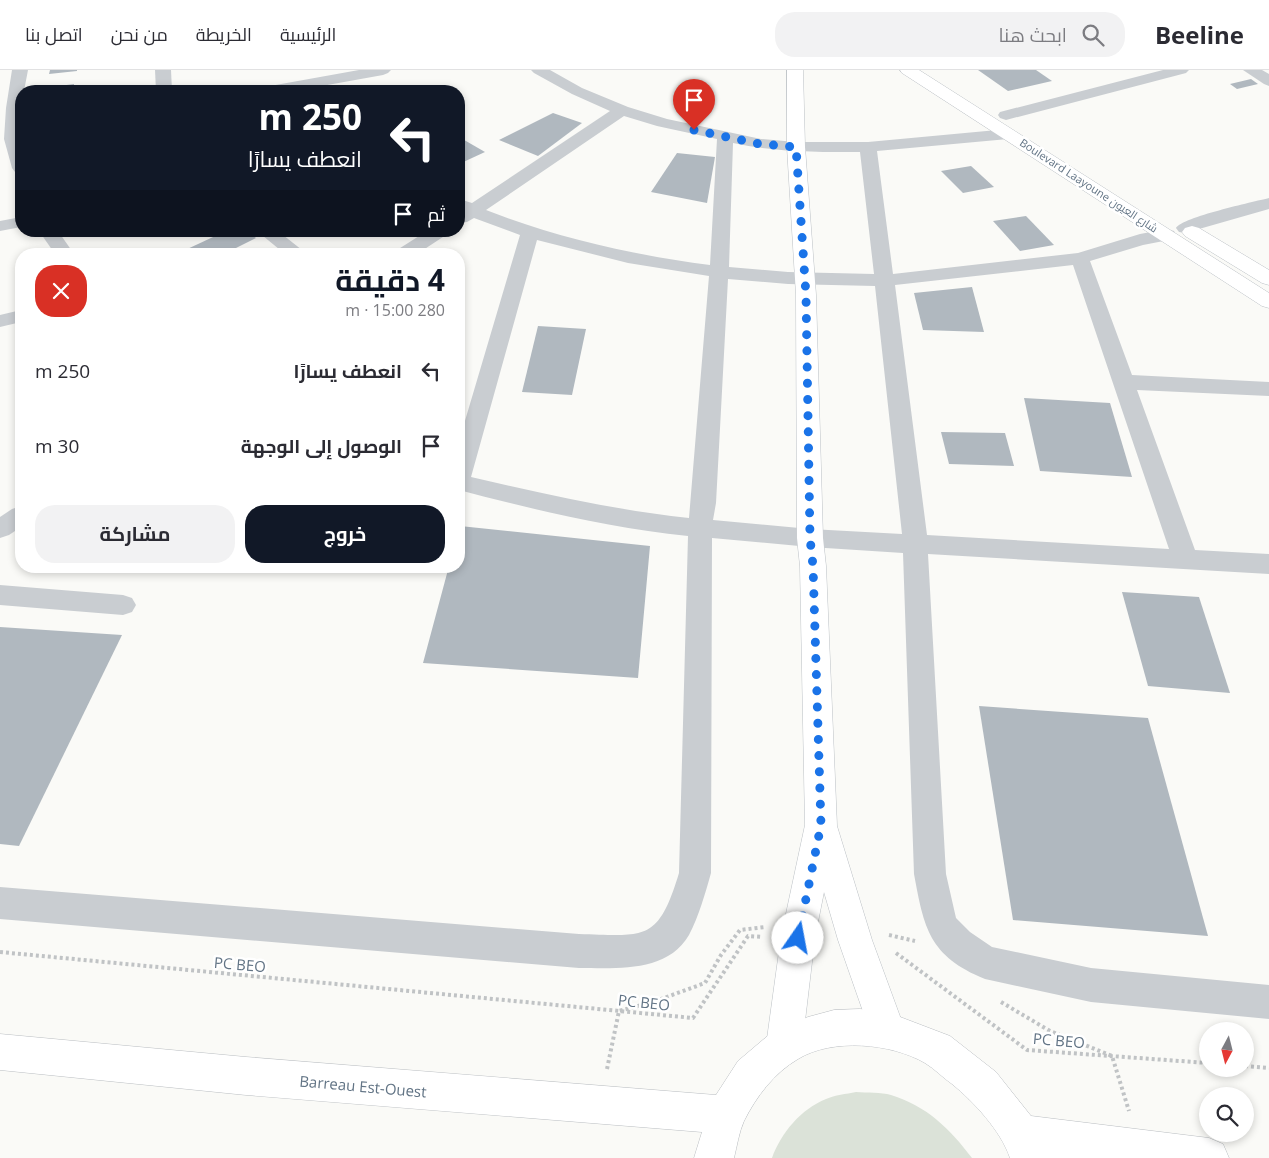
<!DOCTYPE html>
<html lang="ar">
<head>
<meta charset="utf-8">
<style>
  :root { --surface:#fff; --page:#f2f2f3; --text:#2b2b33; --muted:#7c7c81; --line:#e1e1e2; --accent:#111827 }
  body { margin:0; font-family:"Open Sans",Cairo,sans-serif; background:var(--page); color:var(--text); direction:rtl; height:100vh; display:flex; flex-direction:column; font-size:19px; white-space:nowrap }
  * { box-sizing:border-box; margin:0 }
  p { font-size:16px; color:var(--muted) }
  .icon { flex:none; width:28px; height:28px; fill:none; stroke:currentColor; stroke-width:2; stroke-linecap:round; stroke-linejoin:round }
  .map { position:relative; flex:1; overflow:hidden; direction:ltr }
  .side { position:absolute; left:15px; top:178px; width:450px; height:325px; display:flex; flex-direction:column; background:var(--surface); border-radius:20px; box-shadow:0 2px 8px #0003; direction:rtl }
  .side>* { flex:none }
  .top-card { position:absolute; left:15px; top:15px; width:450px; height:152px; border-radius:20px; box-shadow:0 2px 8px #0003; direction:rtl; background:#111827; color:#fff; overflow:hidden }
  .needle { width:32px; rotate:187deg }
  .controls { position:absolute; left:1199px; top:952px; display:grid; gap:10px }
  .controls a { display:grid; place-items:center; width:55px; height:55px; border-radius:50%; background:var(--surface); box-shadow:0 2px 8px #0003; font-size:25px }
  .pin { position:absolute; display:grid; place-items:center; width:42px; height:42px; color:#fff; margin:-51px -21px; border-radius:50% 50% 50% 0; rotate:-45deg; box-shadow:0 0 5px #0007 }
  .pin .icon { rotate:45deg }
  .me { position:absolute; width:55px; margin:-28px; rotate:12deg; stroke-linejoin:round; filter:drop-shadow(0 0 4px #0008) }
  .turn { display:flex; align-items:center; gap:18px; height:105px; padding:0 20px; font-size:22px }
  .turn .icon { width:65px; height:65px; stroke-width:2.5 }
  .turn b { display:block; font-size:35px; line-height:42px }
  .then { display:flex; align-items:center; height:48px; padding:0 20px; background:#0003; gap:10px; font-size:19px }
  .round { display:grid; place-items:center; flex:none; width:52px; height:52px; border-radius:20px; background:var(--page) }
  .head { display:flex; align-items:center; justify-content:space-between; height:85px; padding:0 20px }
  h1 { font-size:30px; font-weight:700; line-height:38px; color:var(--accent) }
  .button { display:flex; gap:10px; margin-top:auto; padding:10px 20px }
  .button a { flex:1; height:58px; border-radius:20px; background:var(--accent); color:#fff; font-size:20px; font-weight:700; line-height:58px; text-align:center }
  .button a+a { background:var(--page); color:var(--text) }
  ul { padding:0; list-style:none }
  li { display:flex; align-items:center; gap:15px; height:75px; padding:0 20px }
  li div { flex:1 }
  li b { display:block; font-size:19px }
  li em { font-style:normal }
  header { display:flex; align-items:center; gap:30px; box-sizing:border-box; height:70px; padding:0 25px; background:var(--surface); border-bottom:1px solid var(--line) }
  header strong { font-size:24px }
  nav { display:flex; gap:28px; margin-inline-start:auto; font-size:18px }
  .search { width:350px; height:45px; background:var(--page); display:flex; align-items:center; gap:12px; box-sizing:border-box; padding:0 18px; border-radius:20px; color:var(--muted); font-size:19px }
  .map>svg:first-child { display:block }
  .green { fill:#dbe2d8 }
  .building { fill:#b0b8bf }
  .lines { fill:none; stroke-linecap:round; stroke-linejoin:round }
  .secondary-casing { stroke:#bbc0c5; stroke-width:1 }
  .primary-casing { stroke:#babec2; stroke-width:1 }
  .path { stroke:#c0c3c5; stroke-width:4; stroke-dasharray:3 3; stroke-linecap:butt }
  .street { fill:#c9cdd1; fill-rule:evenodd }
  .secondary { fill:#fff; fill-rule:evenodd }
  .primary { fill:#fff; fill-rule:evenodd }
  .route { stroke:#1a73e8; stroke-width:9; stroke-dasharray:0 16.2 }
  .labels { text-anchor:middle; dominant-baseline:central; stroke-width:5; stroke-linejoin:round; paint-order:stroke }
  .far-street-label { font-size:11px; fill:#627485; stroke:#fff }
  .near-street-label { font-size:15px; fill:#627485; stroke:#fff }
</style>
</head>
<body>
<header>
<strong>Beeline</strong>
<div class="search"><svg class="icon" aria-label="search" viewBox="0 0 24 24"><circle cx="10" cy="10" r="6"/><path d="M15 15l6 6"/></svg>ابحث هنا</div>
<nav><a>الرئيسية</a><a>الخريطة</a><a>من نحن</a><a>اتصل بنا</a></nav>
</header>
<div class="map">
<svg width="1269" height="1088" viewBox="0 0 1269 1088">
  <rect width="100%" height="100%" fill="#fafaf7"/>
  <!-- green -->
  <path class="green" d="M856 1022C867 1023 881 1022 891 1025 927 1036 950 1059 972 1088H772C781 1063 801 1039 826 1029 835 1025 846 1024 856 1022Z"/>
  <!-- building -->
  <g class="building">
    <path d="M50 0H77V1L49 4Z"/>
    <path d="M978 0H1036L1052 11 1008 21Z"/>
    <path d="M1251 9 1258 14 1237 19 1230 14Z"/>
    <path d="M74 14V19L85 17V21H44V18Z"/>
    <path d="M553 43 582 53 538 86 499 70Z"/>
    <path d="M459 67 485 82 459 94Z"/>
    <path d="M677 83 715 87 707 133 651 122Z"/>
    <path d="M971 96 994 117 963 123 941 101Z"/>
    <path d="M1026 146 1054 175 1020 181 993 151Z"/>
    <path d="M226 161H246L256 168 224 184H187L183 181Z"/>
    <path d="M972 217 984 262 923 260 914 223Z"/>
    <path d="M538 256 586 259 572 325 522 322Z"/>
    <path d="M1024 328 1110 333 1132 407 1040 401Z"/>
    <path d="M941 362 1005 363 1014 396 949 394Z"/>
    <path d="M460 456 650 476 638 608 423 593 449 496H459Z"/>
    <path d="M1122 522 1199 527 1230 623 1148 616Z"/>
    <path d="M0 557 122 565 19 776 0 774Z"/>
    <path d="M979 636 1148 648 1208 866 1013 850Z"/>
  </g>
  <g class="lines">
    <defs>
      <g id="secondary">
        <path d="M787 0H803L805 77 816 225 823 468 826 496 837 756 872 870 905 960 900 973 887 978 874 973 838 870 824 822 815 867 802 976 797 989 784 994 771 989 766 976 781 867 805 755 800 496 797 468 796 225 787 77Z"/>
        <path d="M900 0H919L1269 223V238L1262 236 902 3Z"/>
        <path d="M1192 156 1199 158 1269 200V215L1262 213 1185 166 1182 162 1185 158Z"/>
      </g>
      <path id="primary" d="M860 939 887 942 950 966 996 1002 1031 1046 1209 1068 1223 1074 1229 1088H1010C1001 1061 974 1032 952 1014 943 1008 935 999 925 993 891 973 832 968 798 989 774 1003 756 1027 744 1051 739 1062 737 1076 734 1088H694L702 1062 246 1025 0 1000V964L246 987 716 1025 738 991 771 963 808 947 834 940Z"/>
    </defs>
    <!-- secondary casing -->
    <use href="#secondary" class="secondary-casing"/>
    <!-- primary casing -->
    <use href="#primary" class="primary-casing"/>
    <!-- path -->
    <g class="path">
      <path d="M889 865 915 871"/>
      <path d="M0 882 693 948 748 866 763 867"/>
      <path d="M896 883 1027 980 1208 993"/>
      <path d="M1001 932 1050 961 1112 986 1129 1041"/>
      <path d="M1245 996 1269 998"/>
      <path d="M607 999 619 941 653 932 705 913 721 885 740 860 765 857"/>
    </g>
    <!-- street -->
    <g class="street">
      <path d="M12 0H28L24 21H21V103L15 102 12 98 4 69 6 38Z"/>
      <path d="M155 0H171L172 21H156Z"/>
      <path d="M359 0H391L388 3 383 5 294 21H262L265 18 270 16Z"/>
      <path d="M531 0H550L582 18 628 37 667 49 761 69 796 72H868L1008 59 1014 61 1016 64 1014 67 1008 69 877 81 893 204 1078 183 1140 164 1167 159 1174 161 1176 165 1174 169 1143 175 1090 191 1132 305 1269 312V326L1137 320 1195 480 1269 484V504L928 484 946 804 956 848 970 862 992 877 1091 898 1269 915V949L1091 932 985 909C929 886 924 858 914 804L903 483 810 477 712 468 711 803C705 824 699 846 689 865 667 903 616 898 579 898L0 849V817L579 864C646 866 658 872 679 803L688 466C610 458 535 440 459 420V371L520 165 474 148 467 152 459 153V129L472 133 610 41 572 24 534 3ZM624 46 657 56 717 69 710 195C633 185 558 168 486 140ZM733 73C775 82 817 82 860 82L874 204 788 202 729 197ZM537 170 628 193 709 206 689 448C615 440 544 424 471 407ZM1073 195 1169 479 927 465 895 215ZM728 209 788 214 875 216 902 464 810 459 713 450 716 433Z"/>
      <path d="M1163 0H1189L1186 3 1006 50 1000 48 998 45 1000 42Z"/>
      <path d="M1243 0H1262L1269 4V16L1264 14Z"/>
      <path d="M1269 128V139L1185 163 1179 162 1176 158C1183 147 1253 132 1269 128Z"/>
      <path d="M21 147V157L0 161V151Z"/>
      <path d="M39 161H58L74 184H55Z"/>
      <path d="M257 161H278L307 184H285Z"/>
      <path d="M427 161H449L446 165 417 184H395L397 180Z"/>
      <path d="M21 240V252L0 257V245Z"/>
      <path d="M21 436V457L9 465 0 468V447L12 439Z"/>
      <path d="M0 515 123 525 132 528 136 535 132 542 123 545 0 535Z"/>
    </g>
    <!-- secondary -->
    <use href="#secondary" class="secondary"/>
    <!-- primary -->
    <use href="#primary" class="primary"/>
  </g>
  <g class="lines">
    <!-- route -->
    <path class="route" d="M694 60 760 74 796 77 806 225 810 468 813 496 821 755 798 868"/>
  </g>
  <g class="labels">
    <!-- far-street labels -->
    <g class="far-street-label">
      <text transform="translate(1089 115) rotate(33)">Boulevard Laayoune شارع العيون</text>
    </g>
    <!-- near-street labels -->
    <g class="near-street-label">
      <text transform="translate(240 894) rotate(5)">PC BEO</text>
      <text transform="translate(644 932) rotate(6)">PC BEO</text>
      <text transform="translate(1059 970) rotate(5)">PC BEO</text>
      <text transform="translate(363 1016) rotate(5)">Barreau Est-Ouest</text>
    </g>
  </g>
</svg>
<div class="controls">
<a><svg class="needle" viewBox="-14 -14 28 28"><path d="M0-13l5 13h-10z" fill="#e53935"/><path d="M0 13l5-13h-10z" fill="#7c7c81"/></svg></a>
<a><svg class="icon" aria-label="search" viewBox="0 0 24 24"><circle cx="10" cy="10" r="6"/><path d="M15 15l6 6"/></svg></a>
</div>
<div class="pin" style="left:694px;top:60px;background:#d93025"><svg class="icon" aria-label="arrive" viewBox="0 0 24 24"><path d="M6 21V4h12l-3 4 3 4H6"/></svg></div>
<svg class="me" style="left:798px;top:868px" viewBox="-20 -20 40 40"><circle r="19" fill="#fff"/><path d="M0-13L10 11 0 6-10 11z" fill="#1a73e8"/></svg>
<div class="top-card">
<div class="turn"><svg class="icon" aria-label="left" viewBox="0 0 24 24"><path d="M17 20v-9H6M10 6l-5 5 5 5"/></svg><div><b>250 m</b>انعطف يسارًا</div></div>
<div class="then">ثم<svg class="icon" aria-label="arrive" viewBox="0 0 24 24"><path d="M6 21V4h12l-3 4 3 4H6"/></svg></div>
</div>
<section class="side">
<div class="head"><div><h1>4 دقيقة</h1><p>280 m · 15:00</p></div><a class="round" style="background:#d93025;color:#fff"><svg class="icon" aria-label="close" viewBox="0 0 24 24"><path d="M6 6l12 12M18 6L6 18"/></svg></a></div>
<ul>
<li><svg class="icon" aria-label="left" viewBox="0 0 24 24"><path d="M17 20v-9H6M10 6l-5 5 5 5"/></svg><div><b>انعطف يسارًا</b></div><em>250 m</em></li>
<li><svg class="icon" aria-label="arrive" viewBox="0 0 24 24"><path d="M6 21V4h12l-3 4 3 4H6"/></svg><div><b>الوصول إلى الوجهة</b></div><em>30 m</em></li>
</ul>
<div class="button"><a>خروج</a><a>مشاركة</a></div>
</section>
</div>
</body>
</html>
